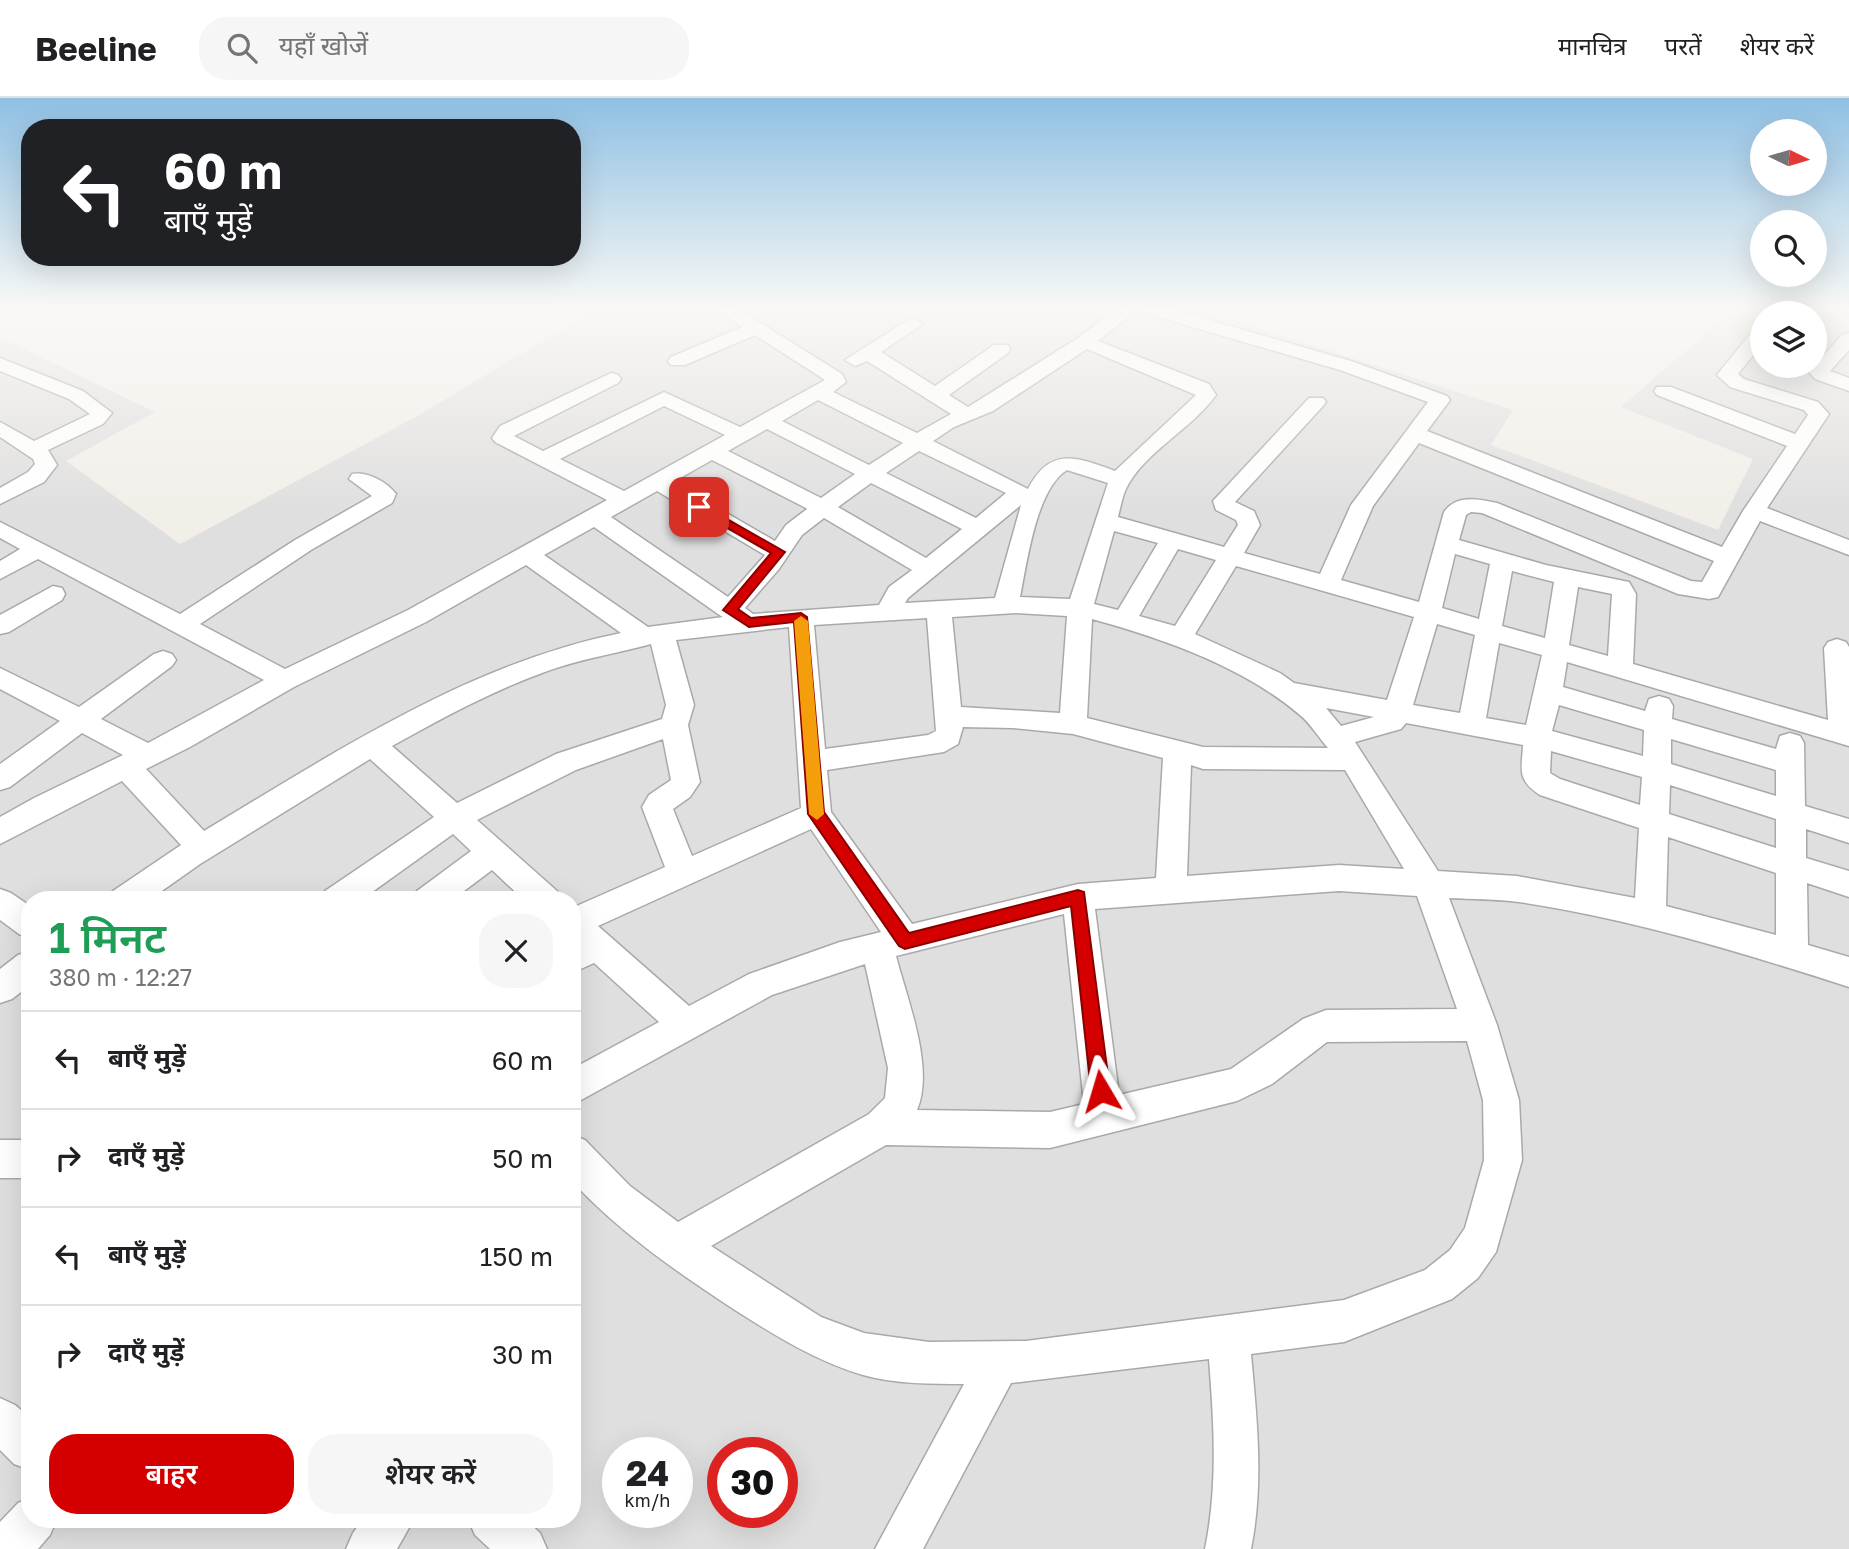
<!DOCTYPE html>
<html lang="hi">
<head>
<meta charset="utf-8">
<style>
  :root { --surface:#fff; --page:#f6f6f6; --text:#202124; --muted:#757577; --line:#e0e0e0; --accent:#d40000 }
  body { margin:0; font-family:"Golos Text","Noto Sans Devanagari",sans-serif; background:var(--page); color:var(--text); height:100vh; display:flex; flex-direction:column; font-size:26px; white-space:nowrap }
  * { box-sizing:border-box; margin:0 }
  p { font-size:23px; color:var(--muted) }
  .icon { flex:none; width:38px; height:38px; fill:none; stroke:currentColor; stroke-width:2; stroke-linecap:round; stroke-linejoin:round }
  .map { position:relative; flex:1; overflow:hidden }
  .drawer { position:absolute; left:21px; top:793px; width:560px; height:637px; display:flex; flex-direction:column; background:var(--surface); border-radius:28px; box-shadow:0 7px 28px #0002 }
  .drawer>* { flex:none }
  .banner { position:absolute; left:21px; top:21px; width:560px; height:147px; border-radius:28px; box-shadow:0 7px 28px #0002; background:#202124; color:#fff; overflow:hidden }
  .needle { width:46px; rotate:95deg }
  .buttons { position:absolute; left:1750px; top:21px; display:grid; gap:14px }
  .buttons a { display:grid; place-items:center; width:77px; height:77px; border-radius:50%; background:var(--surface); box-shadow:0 7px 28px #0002; font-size:35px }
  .speed { position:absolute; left:602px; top:1339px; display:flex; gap:14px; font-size:35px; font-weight:700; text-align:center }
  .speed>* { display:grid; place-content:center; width:91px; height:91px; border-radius:50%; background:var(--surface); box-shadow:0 7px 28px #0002; line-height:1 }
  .speed small { font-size:18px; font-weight:400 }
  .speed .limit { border:10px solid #d22; background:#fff; color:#111 }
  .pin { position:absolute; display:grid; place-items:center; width:60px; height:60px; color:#fff; margin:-30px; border-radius:14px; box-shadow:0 4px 10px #0006 }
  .me { position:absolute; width:77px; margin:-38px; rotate:353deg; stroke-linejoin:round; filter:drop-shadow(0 0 5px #0008) }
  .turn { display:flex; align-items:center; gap:24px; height:147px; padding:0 28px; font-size:32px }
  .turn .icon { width:91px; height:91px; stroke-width:2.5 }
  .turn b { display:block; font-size:49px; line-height:60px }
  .round { display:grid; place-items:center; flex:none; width:74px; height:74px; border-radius:28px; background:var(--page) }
  .head { display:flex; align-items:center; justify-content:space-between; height:119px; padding:0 28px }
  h1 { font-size:42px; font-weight:600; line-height:52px; color:#1e9e55 }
  .action { display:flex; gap:14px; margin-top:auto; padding:14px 28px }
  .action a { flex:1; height:80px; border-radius:28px; background:var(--accent); color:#fff; font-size:28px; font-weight:600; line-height:80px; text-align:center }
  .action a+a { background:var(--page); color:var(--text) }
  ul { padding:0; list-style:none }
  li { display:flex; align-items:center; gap:21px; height:98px; padding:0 28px; border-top:2px solid var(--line) }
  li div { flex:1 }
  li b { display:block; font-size:26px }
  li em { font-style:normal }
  header { display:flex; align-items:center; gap:42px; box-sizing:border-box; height:98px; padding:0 35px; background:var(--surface); border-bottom:2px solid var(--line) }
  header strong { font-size:33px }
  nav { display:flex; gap:38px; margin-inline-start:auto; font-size:24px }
  .search { width:490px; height:63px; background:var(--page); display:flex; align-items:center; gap:18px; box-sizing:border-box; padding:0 24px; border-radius:28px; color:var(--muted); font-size:26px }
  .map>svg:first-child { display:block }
  .residential { fill:#e0dfdf; fill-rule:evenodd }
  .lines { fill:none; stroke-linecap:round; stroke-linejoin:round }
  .minor-casing { stroke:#a9a9a9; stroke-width:3 }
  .minor { fill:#fff; fill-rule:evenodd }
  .route { fill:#d40000; stroke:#8a0000; stroke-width:2 }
  .slow { fill:#f59e0b }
</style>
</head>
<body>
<header>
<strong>Beeline</strong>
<div class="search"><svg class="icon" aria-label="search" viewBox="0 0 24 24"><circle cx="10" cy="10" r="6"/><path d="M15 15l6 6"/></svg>यहाँ खोजें</div>
<nav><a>मानचित्र</a><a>परतें</a><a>शेयर करें</a></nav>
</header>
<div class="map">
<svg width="1849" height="1451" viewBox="0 0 1849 1451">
  <rect width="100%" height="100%" fill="#f2efe9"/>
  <!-- residential -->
  <path class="residential" d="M598 210H1198L1513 312 1491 347 1718 432 1753 361 1621 309 1735 210H1849V1451H0V239L155 314 66 363 180 446 419 317ZM1762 215H1815V268H1762ZM30 802H572V1421H30ZM618 1354H677V1414H618ZM723 1354H782V1414H723Z"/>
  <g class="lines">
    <defs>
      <g id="minor">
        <path d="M715 210H737L842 276 846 284 833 294 917 335 951 316 867 263 855 268 845 262 908 222 914 221 923 226 881 254 935 288 994 247H1008L1010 251 1008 255 949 297 968 309 1078 240 1118 210H1168L1354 264 1447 298 1450 302 1427 333 1722 449 1743 413 1787 348 1657 297 1654 293 1657 289H1671L1795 336 1808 317 1804 312 1730 289 1717 277 1755 230 1762 228V246L1738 276 1744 281 1818 304 1829 316 1767 410 1849 442V457L1760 423 1718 499 1709 501 1678 496 1482 415 1471 414 1466 417 1459 442 1546 467 1629 484 1636 496 1633 566 1828 622 1824 550 1828 544 1837 541 1846 544 1849 549V648L1567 564 1563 589 1645 613 1649 601 1659 598 1669 601 1673 608 1672 621 1776 651 1780 638 1790 635 1800 638 1804 645 1805 708 1849 721V745L1806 731V760L1849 773V799L1807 785 1808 847 1849 859V889C1741 854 1631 821 1519 804 1496 801 1472 801 1449 800L1497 927 1519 1002 1522 1062 1496 1154 1478 1180 1452 1201 1344 1244 1251 1256C1257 1322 1264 1385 1251 1451H1205C1218 1387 1214 1326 1209 1261L1011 1285 923 1451H875L964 1286C931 1286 895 1286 863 1277 816 1263 776 1238 735 1212 677 1174 619 1134 572 1083V1037L585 1042 630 1088 678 1124 869 1016 885 1000 888 970 865 866 772 897 572 1007V971L659 924 594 865 572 875V810L665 769 642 709 649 697 671 682 663 641 576 672 477 722 557 793 562 802H524L492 772 452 802H412L417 793 471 753 453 736 361 802H320L325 793 434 719 370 661 200 766 149 802H108L113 793 181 747 122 683 0 746V719L34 700 123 657 82 635 10 689 0 692V666L60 623 0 591V570L79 609 154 556 163 553 172 556 176 562 172 568 101 621 148 645 264 582 38 461 0 481V463L20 451 0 440V424L180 516 295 442 372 398 349 381 352 376C367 373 387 384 396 396L392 405 311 452 200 526 285 571 408 512 607 402 495 344 492 340 500 328 611 275 618 277 621 281 618 285 514 338 543 353 664 294 740 329 825 282 755 237 685 267H671L668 263 671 259 742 229ZM1138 211 1141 214 1340 272 1428 304 1351 407 1320 476 1244 455 1260 427 1254 413 1235 404 1323 308 1326 304 1323 300H1309L1213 403 1216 412 1236 422 1238 427 1224 449 1118 419C1120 411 1122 401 1125 393 1141 356 1192 331 1216 297L1209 286 1098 243ZM1087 251 1196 297 1115 373C1077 359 1050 348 1028 391L933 343 954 329 993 313ZM818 302 903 345 869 367 782 323ZM664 308 725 337 624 393 560 361ZM767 331 855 376 821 400 728 353ZM1419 345 1714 463 1702 484 1691 483 1497 405C1479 401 1456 396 1444 414L1419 504 1341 482 1373 408ZM919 353 1006 395 976 420 886 375ZM712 362 806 410 807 411 786 427 775 443 673 384ZM1067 372 1108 385 1070 501 1020 499C1027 465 1036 391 1067 372ZM871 385 962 431 926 460 838 409ZM657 393 765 457 728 499 611 419ZM1021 407 995 500 905 505 908 500ZM824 420 912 472 889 489 879 507 753 516 745 510 779 471 802 437ZM594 429 721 518 723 519 648 529 544 457ZM1114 433 1158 445 1118 512 1094 506ZM1178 451 1216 462 1175 528 1139 518ZM1455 456 1490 466 1479 521 1442 510ZM526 467 621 535C468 566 336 654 204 733L146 671 190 649 294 589 426 524ZM1236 468 1414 519 1387 602 1294 585 1280 575 1195 536ZM1512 473 1554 484 1545 540 1502 528ZM1578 489 1612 496 1608 558 1569 547ZM1016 515 1067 518 1060 615 961 609 952 519ZM927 520 936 633 928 637 825 651 814 527ZM1092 521C1164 541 1242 568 1300 617 1311 626 1319 640 1328 650L1203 649 1087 620ZM1437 526 1475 537 1460 615 1413 607ZM789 529 801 710 692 758 673 711 690 699 700 684 688 627 694 607 676 542ZM1499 545 1542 557 1526 627 1486 620ZM651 546 666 607 662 621 556 656 457 705 392 648C441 621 490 594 542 575 578 561 615 556 651 546ZM1559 607 1644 632 1643 658 1552 633ZM1326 610 1374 619 1341 628ZM1406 625 1523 647C1522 672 1516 681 1540 697L1639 730 1635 800 1517 778 1438 773 1355 644 1401 631ZM963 629 1013 630 1073 636 1163 660 1156 780 1078 786 912 826 831 714 827 672 944 654 958 646ZM1671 641 1776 672V698L1671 666ZM1551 653 1642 679 1640 707 1560 681 1550 675ZM1191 667 1203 671 1345 672 1404 771 1339 767 1187 778ZM1670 687 1776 721V750L1669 716ZM811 731 881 834 840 844 749 876 689 908 598 828ZM1668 739 1776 775V837L1666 808ZM1339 793 1417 798 1457 911 1326 912 1303 921 1231 971 1119 997 1095 811ZM1064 816 1084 1006 1050 1014 917 1012C935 970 907 901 896 858ZM1467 943 1483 1002 1484 1062 1465 1130 1450 1152 1425 1172 1344 1202 1026 1243 929 1244 864 1235 821 1219 711 1148 886 1047 1050 1050 1237 1003 1272 986 1327 944Z"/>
        <path d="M1773 210H1793L1789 215H1770Z"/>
        <path d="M1849 235V252L1830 273 1849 280V293L1815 281 1809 274 1842 237Z"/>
        <path d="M0 260 83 293 112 315 103 326 48 352 57 367 44 384 0 406V390L28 374 35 366 33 361 0 339V324L34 343 90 316 69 301 0 273Z"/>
        <path d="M53 488 62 490 65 496 62 502 9 534 0 536V517Z"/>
        <path d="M0 791 11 795 30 808V840L19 836 0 822Z"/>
        <path d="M30 853V887L12 901 0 905V871L18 857Z"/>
        <rect x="0" y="1042" width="30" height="38"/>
        <path d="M0 1300 15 1307 30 1320V1372L14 1366 0 1352Z"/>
        <path d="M30 1400V1421H57L50 1437 38 1451H0V1424L18 1405Z"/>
        <path d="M363 1421H414L397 1451H346L353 1435Z"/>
        <path d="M468 1421H525L540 1435 547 1451H490L475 1437Z"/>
      </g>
    </defs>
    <!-- minor casing -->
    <use href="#minor" class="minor-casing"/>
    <!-- minor -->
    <use href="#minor" class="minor"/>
  </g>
  <!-- sky -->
  <linearGradient id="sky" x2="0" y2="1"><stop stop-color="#8fc0e4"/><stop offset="0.51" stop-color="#f9f8f5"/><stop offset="1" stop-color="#f9f8f5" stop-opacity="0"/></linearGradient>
  <rect width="1849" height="414" fill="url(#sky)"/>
  <!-- route -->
  <path class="route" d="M699 405 785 454 738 511 751 520 801 515 807 519 824 714 909 835 1078 792 1084 794 1110 993 1108 999 1101 1002 1094 999 1091 993 1071 808 905 851 899 848 808 716 794 524 749 529 723 512 771 455 694 411V406Z"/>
  <!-- slow -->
  <path class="slow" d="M801 518 808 523 824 716 817 722 809 716 794 523Z"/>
</svg>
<div class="buttons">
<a><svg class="needle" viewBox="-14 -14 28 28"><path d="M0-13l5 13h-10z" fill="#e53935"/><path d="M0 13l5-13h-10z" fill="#757577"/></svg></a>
<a><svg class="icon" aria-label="search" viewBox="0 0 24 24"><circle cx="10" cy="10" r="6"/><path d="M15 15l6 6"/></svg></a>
<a><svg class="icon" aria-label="layers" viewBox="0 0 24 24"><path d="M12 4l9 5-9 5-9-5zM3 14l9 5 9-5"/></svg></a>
</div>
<div class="speed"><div>24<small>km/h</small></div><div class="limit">30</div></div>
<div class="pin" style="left:699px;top:409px;background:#d93025"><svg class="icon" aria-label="arrive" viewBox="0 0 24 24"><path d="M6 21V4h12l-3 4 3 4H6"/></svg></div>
<svg class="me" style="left:1101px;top:993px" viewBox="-20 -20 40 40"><path d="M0-17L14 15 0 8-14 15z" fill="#d40000" stroke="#fff" stroke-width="4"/></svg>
<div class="banner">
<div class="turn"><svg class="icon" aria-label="left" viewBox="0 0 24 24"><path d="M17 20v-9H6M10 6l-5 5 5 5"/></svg><div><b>60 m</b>बाएँ मुड़ें</div></div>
</div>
<section class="drawer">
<div class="head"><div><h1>1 मिनट</h1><p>380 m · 12:27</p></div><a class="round"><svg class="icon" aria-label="close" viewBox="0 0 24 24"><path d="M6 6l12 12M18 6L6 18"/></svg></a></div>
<ul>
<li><svg class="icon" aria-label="left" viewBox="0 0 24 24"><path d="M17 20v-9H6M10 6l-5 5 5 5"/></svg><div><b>बाएँ मुड़ें</b></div><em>60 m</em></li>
<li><svg class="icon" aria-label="right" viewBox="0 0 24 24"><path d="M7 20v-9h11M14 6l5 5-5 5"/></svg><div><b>दाएँ मुड़ें</b></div><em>50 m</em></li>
<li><svg class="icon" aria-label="left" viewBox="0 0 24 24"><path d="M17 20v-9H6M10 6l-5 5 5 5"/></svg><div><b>बाएँ मुड़ें</b></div><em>150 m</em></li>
<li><svg class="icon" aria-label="right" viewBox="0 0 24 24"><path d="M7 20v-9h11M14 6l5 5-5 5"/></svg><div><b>दाएँ मुड़ें</b></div><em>30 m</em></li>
</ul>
<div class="action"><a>बाहर</a><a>शेयर करें</a></div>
</section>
</div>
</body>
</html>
